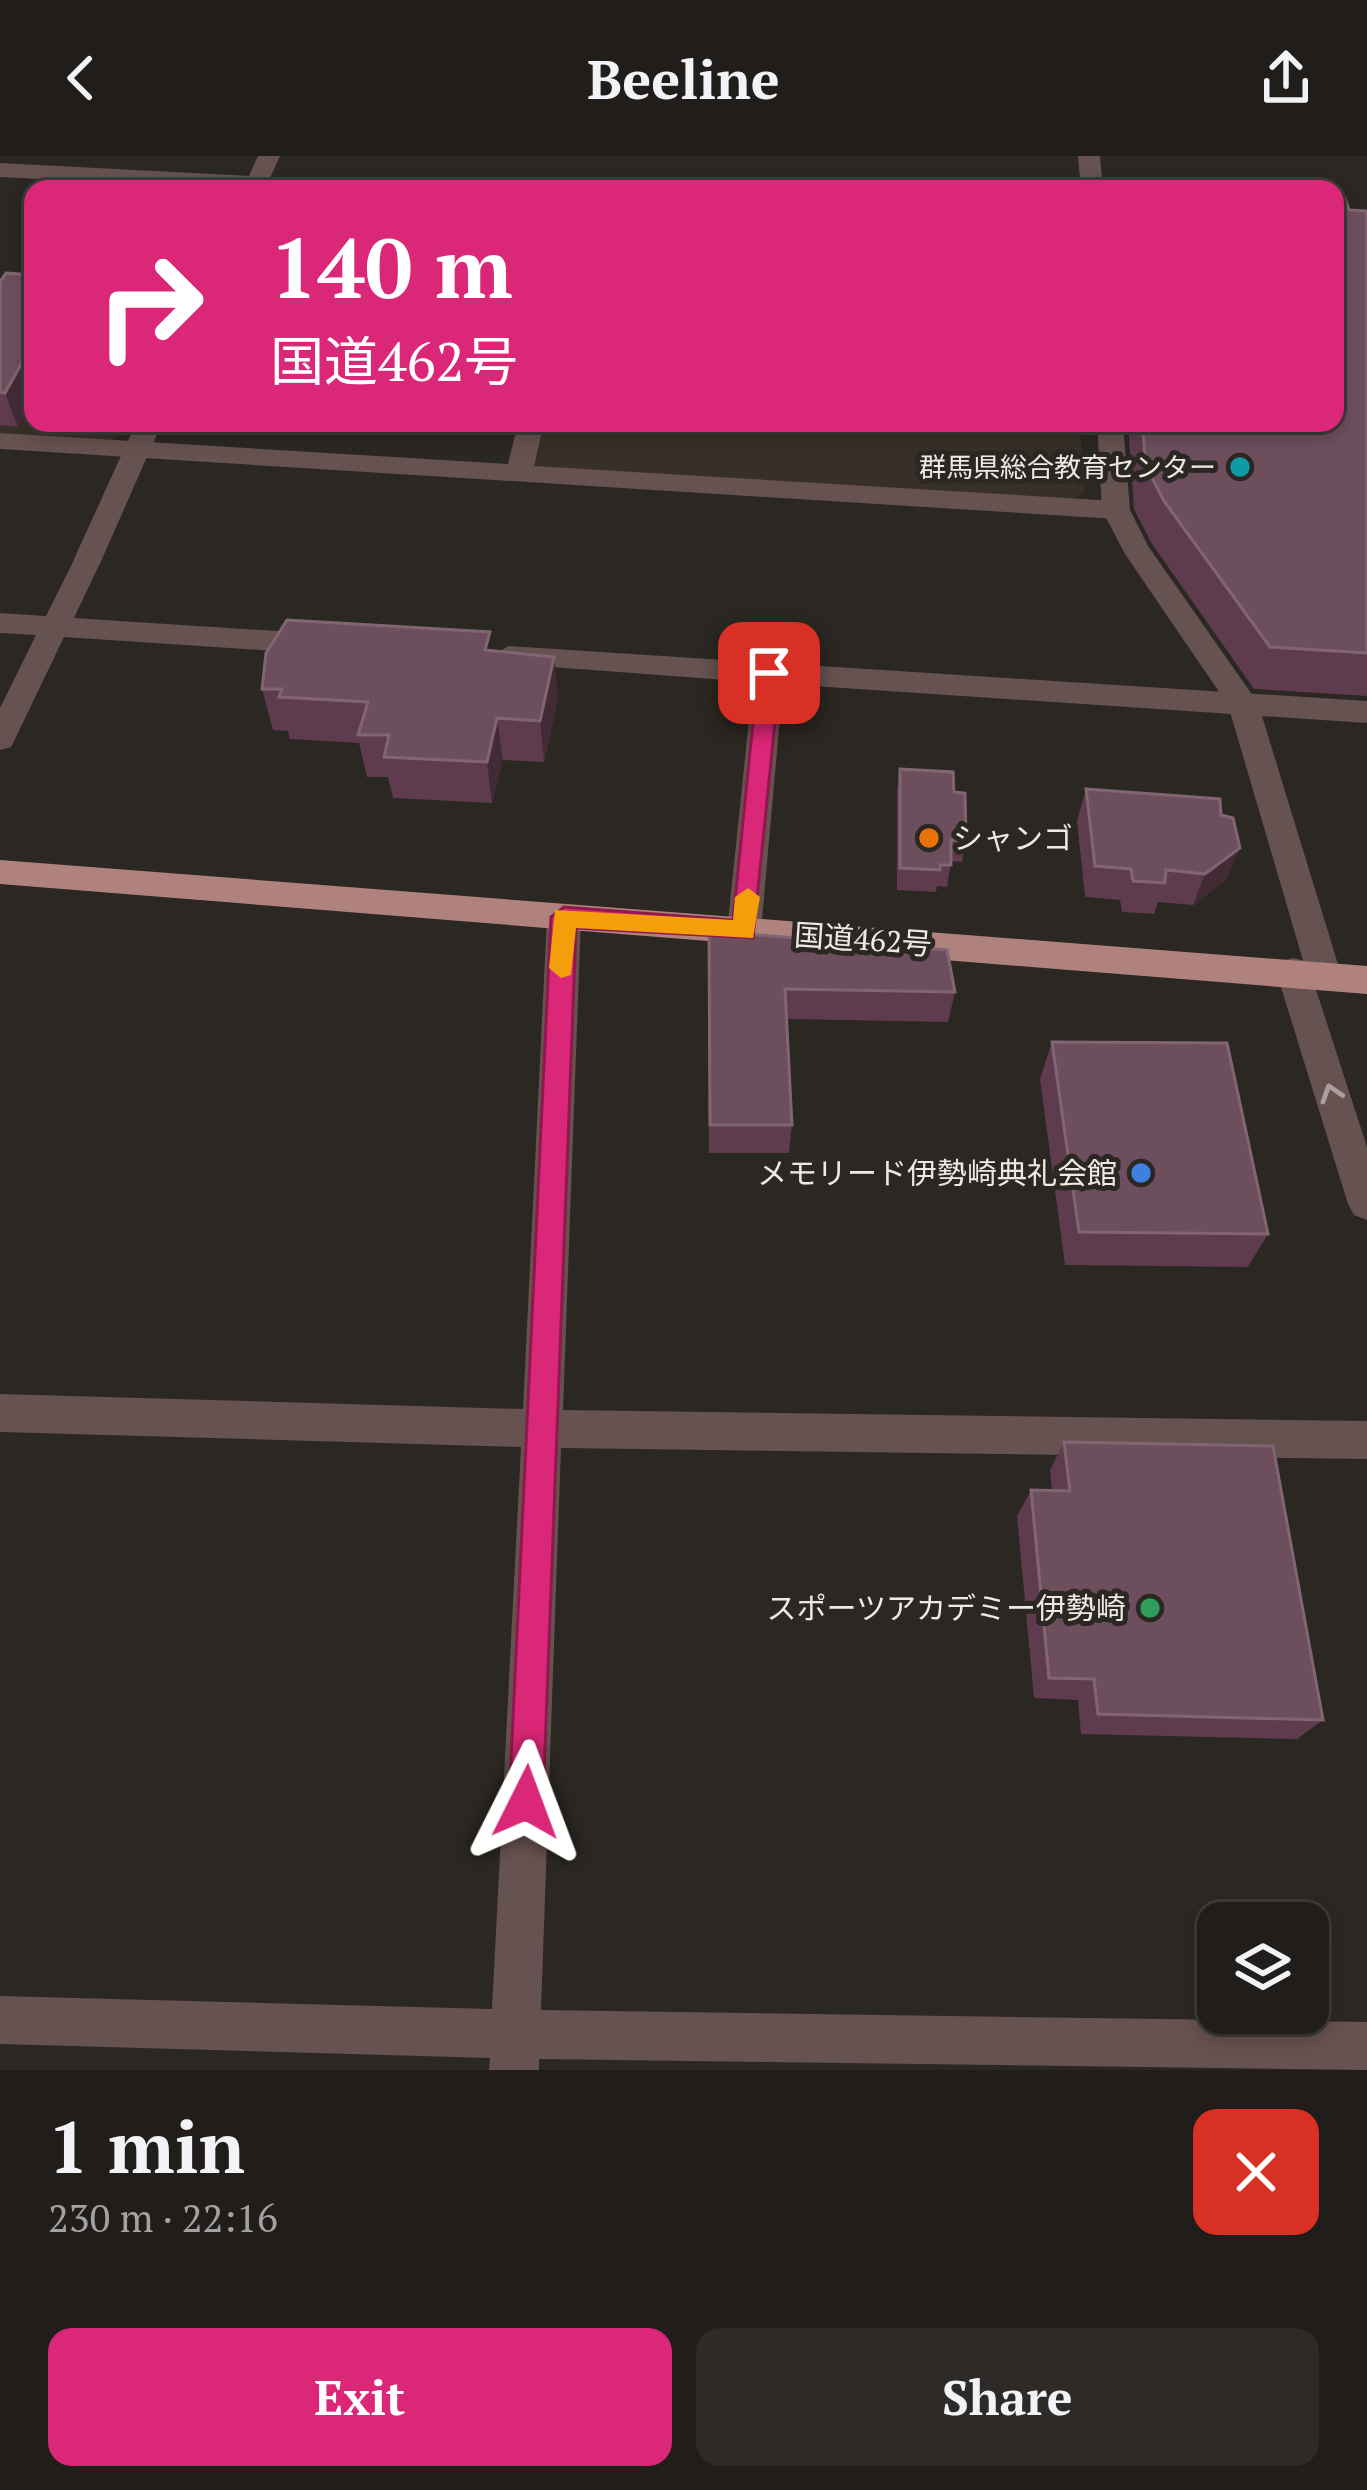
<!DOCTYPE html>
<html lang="en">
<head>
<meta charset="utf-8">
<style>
  :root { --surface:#201d1a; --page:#2d2a27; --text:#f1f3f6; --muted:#a2a2a2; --line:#3d3b39; --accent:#db2777 }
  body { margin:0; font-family:"PT Serif","Noto Sans JP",serif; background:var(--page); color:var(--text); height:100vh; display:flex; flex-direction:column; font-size:45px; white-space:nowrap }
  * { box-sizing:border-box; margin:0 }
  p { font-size:39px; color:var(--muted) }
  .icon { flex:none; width:66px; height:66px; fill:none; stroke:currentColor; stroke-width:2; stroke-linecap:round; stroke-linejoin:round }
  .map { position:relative; height:1914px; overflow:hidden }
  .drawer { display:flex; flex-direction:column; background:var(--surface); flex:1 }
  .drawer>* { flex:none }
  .banner { position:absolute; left:24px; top:24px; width:1320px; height:252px; border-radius:24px; box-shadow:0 6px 18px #0003,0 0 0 3px var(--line); background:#db2777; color:#fff; overflow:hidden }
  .buttons { position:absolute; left:1197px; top:1746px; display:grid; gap:24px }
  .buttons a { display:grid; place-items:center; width:132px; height:132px; border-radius:24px; background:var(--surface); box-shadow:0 6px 18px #0003,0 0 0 3px var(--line); font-size:60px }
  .pin { position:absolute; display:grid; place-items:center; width:102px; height:102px; color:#fff; margin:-51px; border-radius:24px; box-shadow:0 6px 18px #0006 }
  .me { position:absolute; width:132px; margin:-66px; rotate:3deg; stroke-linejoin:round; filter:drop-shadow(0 0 9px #0008) }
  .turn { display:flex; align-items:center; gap:42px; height:252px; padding:0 48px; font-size:54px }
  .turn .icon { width:156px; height:156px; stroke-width:2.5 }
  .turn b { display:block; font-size:84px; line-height:102px }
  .round { display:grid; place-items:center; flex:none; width:126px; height:126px; border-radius:24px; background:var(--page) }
  .head { display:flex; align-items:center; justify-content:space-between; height:204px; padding:0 48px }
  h1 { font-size:72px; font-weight:800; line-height:90px }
  .cta { display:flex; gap:24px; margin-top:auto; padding:24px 48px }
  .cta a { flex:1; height:138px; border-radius:24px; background:var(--accent); color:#fff; font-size:48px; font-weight:800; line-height:138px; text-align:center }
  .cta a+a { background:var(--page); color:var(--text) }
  header { display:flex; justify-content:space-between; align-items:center; height:156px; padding:0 48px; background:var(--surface); font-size:54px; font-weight:800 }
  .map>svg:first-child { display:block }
  .built { fill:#383026 }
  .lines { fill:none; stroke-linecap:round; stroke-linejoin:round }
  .minor { fill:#665250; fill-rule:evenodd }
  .tertiary { fill:#665250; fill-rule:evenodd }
  .trunk { fill:#af827e; fill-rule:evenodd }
  .wall { fill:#5e3b4d }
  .shaded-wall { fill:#432b35 }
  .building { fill:#6d4e5d; stroke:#816672; stroke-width:3 }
  .oneway { stroke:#a99e9b }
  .route { fill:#db2777; stroke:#8e194d; stroke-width:3 }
  .slow { fill:#f59e0b }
  .culture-dot { fill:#0f9aa8; stroke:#2b2722; stroke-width:4.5 }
  .food-dot { fill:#e8710a; stroke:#2b2722; stroke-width:4.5 }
  .shop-dot { fill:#3f7fe0; stroke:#2b2722; stroke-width:4.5 }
  .leisure-dot { fill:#2e9e5b; stroke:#2b2722; stroke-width:4.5 }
  .labels { text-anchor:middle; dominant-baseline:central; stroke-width:10; stroke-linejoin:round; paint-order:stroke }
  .far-poi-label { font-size:27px; fill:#ece9e6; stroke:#2b2722; text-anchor:end }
  .poi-label { font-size:30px; fill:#ece9e6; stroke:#2b2722; text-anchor:end }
  .street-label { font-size:30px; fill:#ece9e6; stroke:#2b2722 }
</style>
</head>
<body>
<header><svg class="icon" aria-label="back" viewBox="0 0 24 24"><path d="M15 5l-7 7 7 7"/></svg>Beeline<svg class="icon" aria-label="share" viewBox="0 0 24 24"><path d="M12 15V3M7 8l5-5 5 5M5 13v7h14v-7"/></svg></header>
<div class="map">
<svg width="1367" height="1914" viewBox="0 0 1367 1914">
  <rect width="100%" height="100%" fill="#2b2722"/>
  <!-- built -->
  <g class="built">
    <path d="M0 143 33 145V267H123L114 284 0 277Z"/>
    <path d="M538 267H1080L1084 336 1072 346 536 311 530 303Z"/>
  </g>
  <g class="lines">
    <!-- minor -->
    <g class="minor">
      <path d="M0 7 364 26 375 33H233L0 21Z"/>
      <path d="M518 267H544L534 310 1116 345 1130 354 1116 363 0 293V277L508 308Z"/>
      <path d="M88 394 102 403 74 462 322 478 337 488 322 498 64 481 15 583 11 591 0 594V552L36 479 0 477V457L46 460 78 396Z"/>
      <path d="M508 490 1367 545V567L783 528 761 775 756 784 744 788 732 784 727 775 753 526 498 507 493 500Z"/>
      <path d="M564 748 576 752 581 761 563 1254 1367 1265V1303L561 1292 541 1854 1367 1866V1914L539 1903V1914H489L490 1902 0 1888V1840L492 1853 521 1291 0 1276V1238L523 1253 547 761 552 752Z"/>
      <path d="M1293 802 1305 805 1310 815 1367 991V1064L1354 1059 1348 1048 1276 815 1281 805Z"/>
    </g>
    <!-- tertiary -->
    <g class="tertiary">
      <path d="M258 0H280L265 33H243Z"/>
      <path d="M1078 0H1100L1103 33H1081Z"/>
      <path d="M136 267H162L102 403 98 410H78L74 403Z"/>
      <path d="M1097 267H1123L1130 354 1148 390 1258 547 1341 818 1336 828 1324 831 1312 828 1307 818 1228 549 1125 398 1102 354Z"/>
    </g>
    <!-- trunk -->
    <path class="trunk" d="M0 704 1367 810V838L0 728Z"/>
  </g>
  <!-- wall -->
  <g class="wall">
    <path d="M1349 54 1367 55V540L1254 533 1152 388 1134 353 1128 267H1335Z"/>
    <path d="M33 119V243L18 271 0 269V126Z"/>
    <path d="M492 495 558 543 544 606 503 604 492 647 393 642 388 621H367L359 587 290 583 288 575 273 574 262 533Z"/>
    <path d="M900 613 954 636 966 684 962 706 951 705 947 731 937 730 936 736 897 734V635Z"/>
    <path d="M1086 633 1227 723 1193 749 1158 746 1154 758 1122 756 1120 744 1085 741 1077 665Z"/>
    <path d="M708 805 955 836 948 866 787 863 792 969 789 997H709Z"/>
    <path d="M1052 886 1268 1078 1248 1111 1065 1109 1040 923Z"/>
    <path d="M1064 1286 1323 1564 1297 1583 1081 1578 1078 1544 1034 1542 1017 1360 1031 1334 1052 1335 1050 1314Z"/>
  </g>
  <!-- shaded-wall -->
  <g class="shaded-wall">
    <path d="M33 187V243L18 271 5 237Z"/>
    <path d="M554 501 558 543 544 606 540 565Z"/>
    <path d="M497 562 503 604 492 647 487 606Z"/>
    <path d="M1240 692 1227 723 1193 749 1205 718Z"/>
  </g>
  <!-- building -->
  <g class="building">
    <path d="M1104 29 1173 33H1104Z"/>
    <path d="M1335 42H1345L1349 54 1367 55V497L1270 491 1164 345 1146 310 1142 267H1335Z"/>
    <path d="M6 117 33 119V187L5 237 0 236V126Z"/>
    <path d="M287 464 490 476 485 494 554 501 540 565 497 562 487 606 384 601 389 579H358L368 546 279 541 282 533H262L266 497Z"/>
    <path d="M900 613 953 616 954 636 965 637 966 684H951V709H940V714L900 712Z"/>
    <path d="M1086 633 1220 643 1221 659 1233 662 1240 692 1205 718 1166 714 1165 727 1133 725 1131 713 1095 710Z"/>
    <path d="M709 775 947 794 955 836 785 833 792 969H710Z"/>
    <path d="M1052 886 1227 887 1268 1078 1079 1076Z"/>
    <path d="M1064 1286 1273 1290 1323 1564 1098 1558 1094 1523 1049 1522 1031 1334 1070 1335Z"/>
  </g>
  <!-- one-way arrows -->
  <defs><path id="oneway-chevron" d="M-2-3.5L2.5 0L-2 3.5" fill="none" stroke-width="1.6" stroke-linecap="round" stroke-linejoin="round" transform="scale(3)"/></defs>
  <use class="oneway" href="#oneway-chevron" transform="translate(1331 937) rotate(-108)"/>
  <!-- route -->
  <path class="route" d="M769 509 780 517 753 782 576 772 543 1646 538 1658 526 1663 514 1658 509 1646 551 761 564 751 733 764 758 517Z"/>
  <!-- slow -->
  <path class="slow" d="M748 732 760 741 753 782 576 772 571 819 561 822 549 812 555 754 733 764 735 741Z"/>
  <!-- markers -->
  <circle class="culture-dot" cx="1240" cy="311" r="12"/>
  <circle class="food-dot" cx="929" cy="682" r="12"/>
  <circle class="shop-dot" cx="1141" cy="1017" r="12"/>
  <circle class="leisure-dot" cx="1150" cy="1452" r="12"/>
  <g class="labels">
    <!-- far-poi labels -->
    <g class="far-poi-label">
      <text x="1216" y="311">群馬県総合教育センター</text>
    </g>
    <!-- poi labels -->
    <g class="poi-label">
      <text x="953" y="682" text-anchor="start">シャンゴ</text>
      <text x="1117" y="1017">メモリード伊勢崎典礼会館</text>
      <text x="1126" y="1452">スポーツアカデミー伊勢崎</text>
    </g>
    <!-- street labels -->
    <g class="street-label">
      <text transform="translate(863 783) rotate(4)">国道462号</text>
    </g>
  </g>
</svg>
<div class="buttons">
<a><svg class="icon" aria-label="layers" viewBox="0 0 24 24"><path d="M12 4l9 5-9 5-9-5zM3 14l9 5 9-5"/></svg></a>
</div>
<div class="pin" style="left:769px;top:517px;background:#d93025"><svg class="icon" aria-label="arrive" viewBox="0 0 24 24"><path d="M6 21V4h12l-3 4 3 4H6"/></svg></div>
<svg class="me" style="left:526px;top:1646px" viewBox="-20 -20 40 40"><path d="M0-17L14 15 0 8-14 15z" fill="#db2777" stroke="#fff" stroke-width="4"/></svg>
<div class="banner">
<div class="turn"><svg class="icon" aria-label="right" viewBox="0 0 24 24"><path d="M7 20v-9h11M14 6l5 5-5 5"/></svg><div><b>140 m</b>国道462号</div></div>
</div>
</div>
<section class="drawer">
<div class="head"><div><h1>1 min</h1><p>230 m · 22:16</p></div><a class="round" style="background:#d93025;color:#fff"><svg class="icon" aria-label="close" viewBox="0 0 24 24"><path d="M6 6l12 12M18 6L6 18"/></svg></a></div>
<div class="cta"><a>Exit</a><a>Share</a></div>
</section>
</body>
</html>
